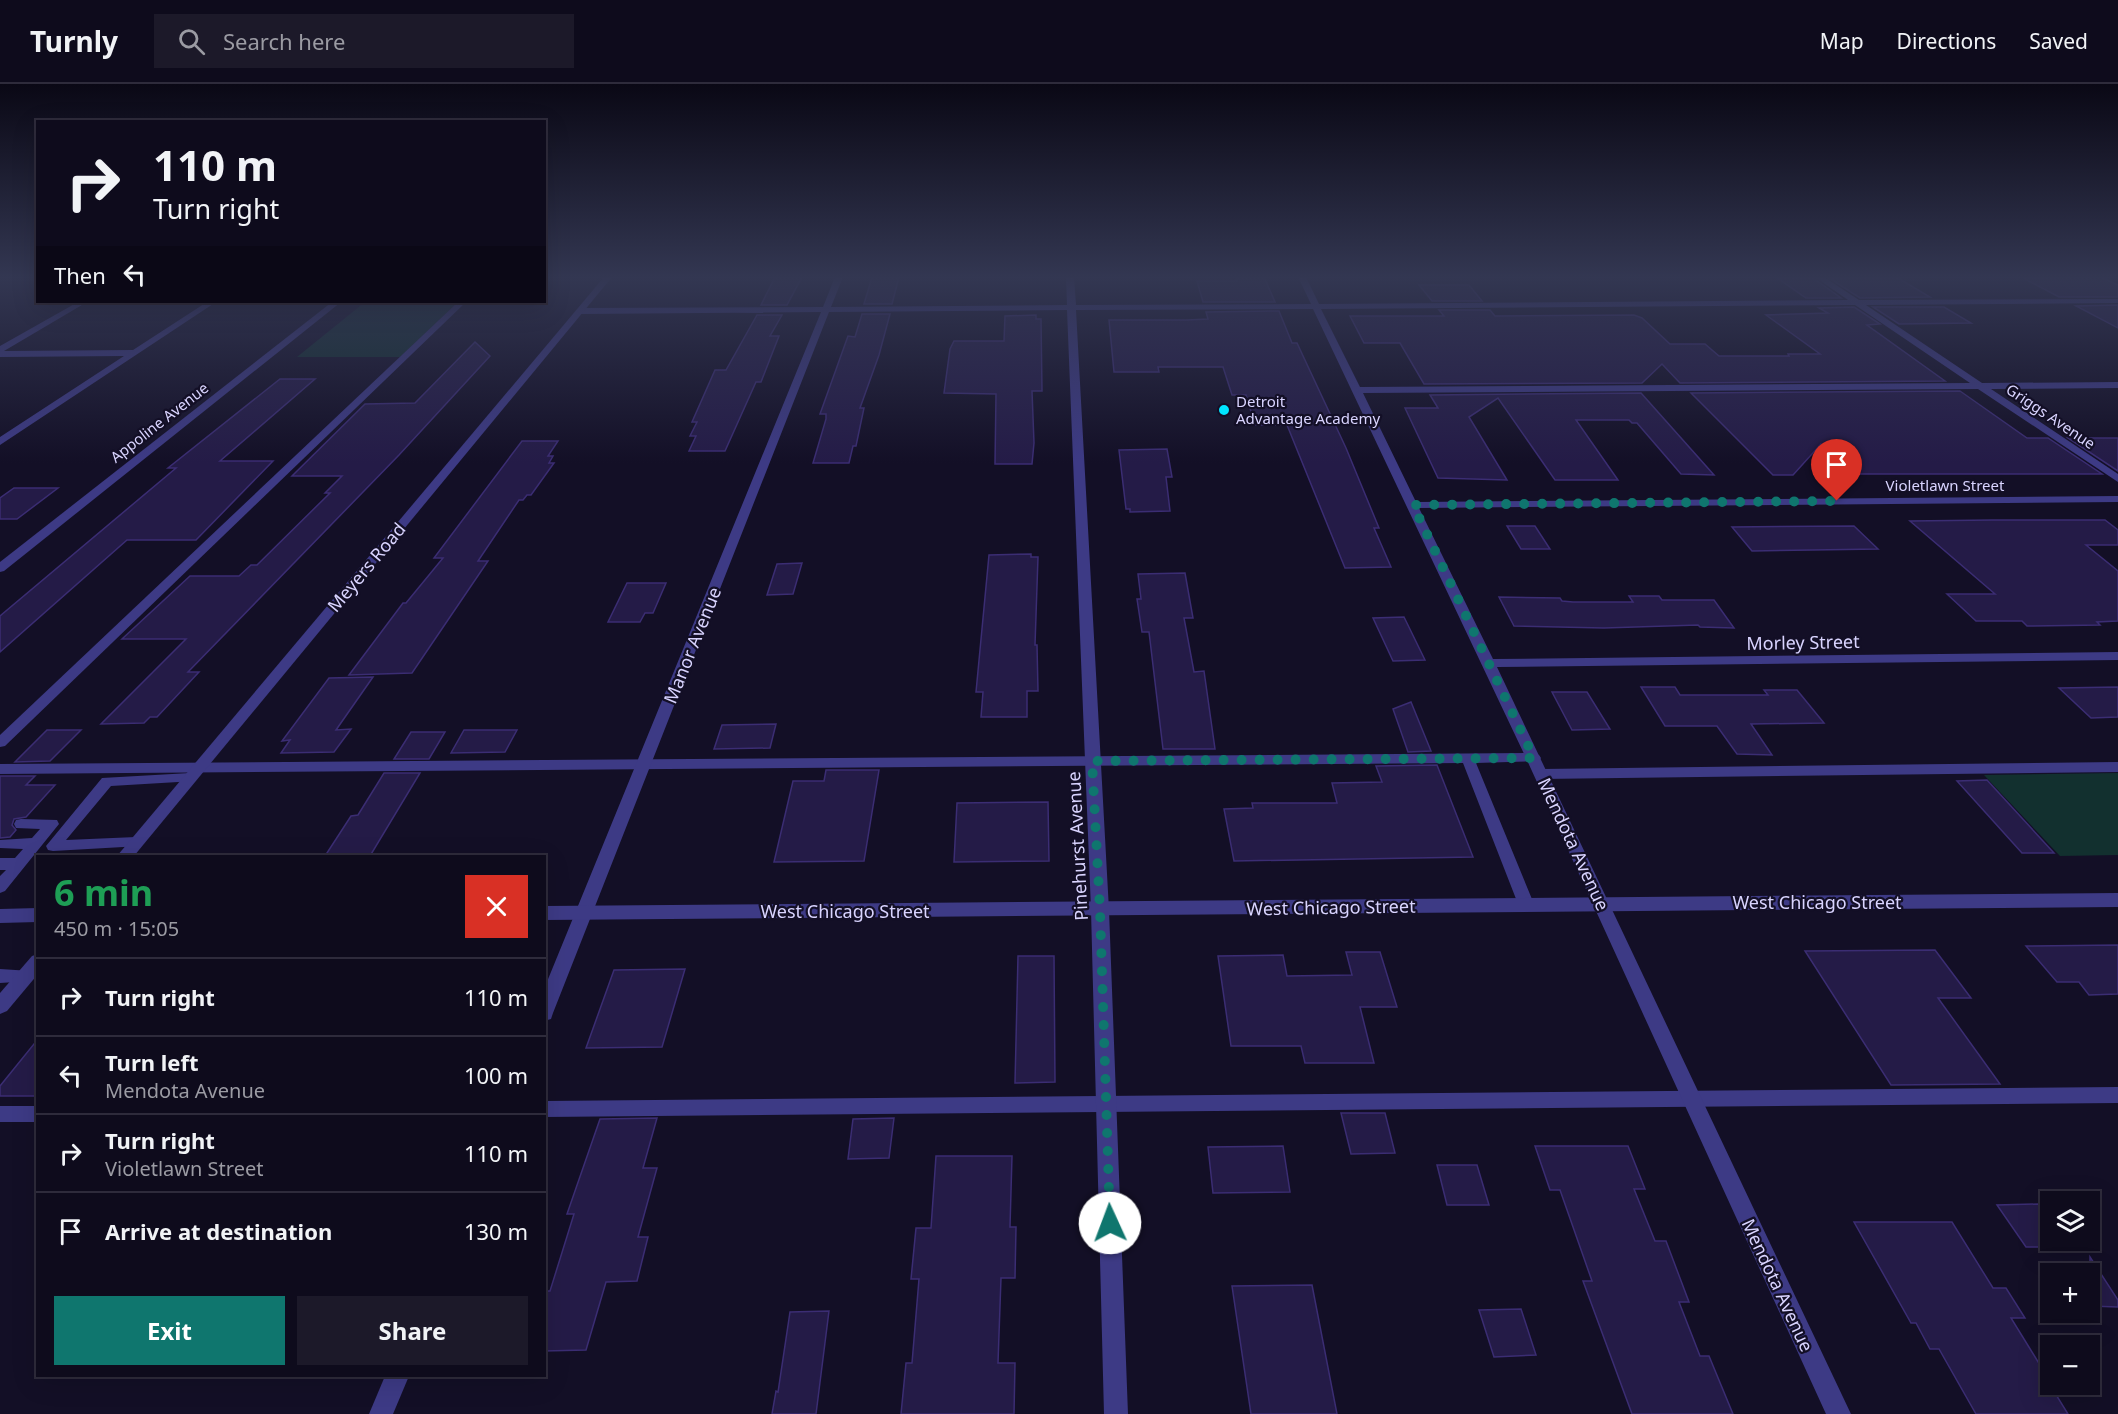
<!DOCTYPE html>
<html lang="en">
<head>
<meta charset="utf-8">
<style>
  :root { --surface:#0e0b1c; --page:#1c1929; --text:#f1f3f6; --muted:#9b9ba3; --line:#2e2b3b; --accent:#0f766e }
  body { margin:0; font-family:"Noto Sans",sans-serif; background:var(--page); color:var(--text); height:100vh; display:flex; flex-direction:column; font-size:22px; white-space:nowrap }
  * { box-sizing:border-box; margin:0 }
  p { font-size:20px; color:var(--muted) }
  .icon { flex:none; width:33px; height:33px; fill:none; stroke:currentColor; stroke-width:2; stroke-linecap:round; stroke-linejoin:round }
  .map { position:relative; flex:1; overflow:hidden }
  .side { position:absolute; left:36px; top:771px; width:510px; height:522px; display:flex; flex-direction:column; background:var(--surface); border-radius:0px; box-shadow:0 6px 24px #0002,0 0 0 2px var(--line) }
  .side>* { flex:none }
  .guide { position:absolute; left:36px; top:36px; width:510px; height:183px; border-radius:0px; box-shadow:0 6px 24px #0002,0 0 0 2px var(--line); background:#0e0b1c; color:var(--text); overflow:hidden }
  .buttons { position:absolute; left:2040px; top:1107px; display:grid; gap:12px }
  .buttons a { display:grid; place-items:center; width:60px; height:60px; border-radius:0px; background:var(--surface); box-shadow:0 6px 24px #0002,0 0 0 2px var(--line); font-size:30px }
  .pin { position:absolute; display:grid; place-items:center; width:51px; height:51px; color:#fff; margin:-62px -26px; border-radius:50% 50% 50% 0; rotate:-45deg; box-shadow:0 0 6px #0007 }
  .pin .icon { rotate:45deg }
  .me { position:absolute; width:66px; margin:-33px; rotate:358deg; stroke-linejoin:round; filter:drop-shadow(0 0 4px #0008) }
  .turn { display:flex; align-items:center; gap:21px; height:126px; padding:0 18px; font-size:27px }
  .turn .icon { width:78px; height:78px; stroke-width:2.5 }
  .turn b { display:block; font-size:42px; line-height:51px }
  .then { display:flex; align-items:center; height:57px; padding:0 18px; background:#0003; gap:12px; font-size:22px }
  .round { display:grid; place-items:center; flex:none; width:63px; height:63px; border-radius:0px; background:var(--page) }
  .summary { display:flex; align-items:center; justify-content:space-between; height:102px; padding:0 18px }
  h1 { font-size:36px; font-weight:700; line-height:45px; color:#1e9e55 }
  .cta { display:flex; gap:12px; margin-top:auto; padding:12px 18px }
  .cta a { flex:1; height:69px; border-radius:0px; background:var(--accent); color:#fff; font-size:24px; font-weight:700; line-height:69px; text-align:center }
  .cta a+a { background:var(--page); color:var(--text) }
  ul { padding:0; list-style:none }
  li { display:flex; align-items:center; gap:18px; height:78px; padding:0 18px; border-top:2px solid var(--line) }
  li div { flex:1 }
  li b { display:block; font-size:22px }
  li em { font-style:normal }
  header { display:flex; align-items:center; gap:36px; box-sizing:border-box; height:84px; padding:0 30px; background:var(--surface); border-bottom:2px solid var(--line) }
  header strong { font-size:28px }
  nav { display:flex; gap:33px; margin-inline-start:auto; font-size:21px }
  .search { width:420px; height:54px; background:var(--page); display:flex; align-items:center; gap:15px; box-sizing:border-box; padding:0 21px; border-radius:0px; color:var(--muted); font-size:22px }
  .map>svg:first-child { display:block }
  .green { fill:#12302f }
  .building { fill:#241b47; stroke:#3b2d73; stroke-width:1.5 }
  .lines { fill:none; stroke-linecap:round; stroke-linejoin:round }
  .service { fill:#3d3a85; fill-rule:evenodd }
  .minor { fill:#3d3a85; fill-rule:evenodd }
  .tertiary { fill:#3d3a85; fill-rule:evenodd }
  .route { stroke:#0f766e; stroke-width:10; stroke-dasharray:0 18 }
  .poi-dot { fill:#00e5ff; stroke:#130f26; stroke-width:2 }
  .labels { text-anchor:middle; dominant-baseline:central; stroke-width:4.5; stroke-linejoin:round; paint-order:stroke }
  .far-poi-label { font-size:15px; fill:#d9d4ff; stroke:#130f26; text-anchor:start }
  .far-street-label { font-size:15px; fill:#d9d4ff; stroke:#130f26 }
  .street-label { font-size:18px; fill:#d9d4ff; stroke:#130f26 }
</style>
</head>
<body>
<header>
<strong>Turnly</strong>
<div class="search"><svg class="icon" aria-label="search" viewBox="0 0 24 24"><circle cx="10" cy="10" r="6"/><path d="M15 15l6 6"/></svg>Search here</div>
<nav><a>Map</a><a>Directions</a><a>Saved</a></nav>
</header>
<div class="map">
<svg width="2118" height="1330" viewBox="0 0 2118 1330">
  <rect width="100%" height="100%" fill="#130f26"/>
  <!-- green -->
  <g class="green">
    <path d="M365 218H458L400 273H297Z"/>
    <path d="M2118 689V771L2060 772 1984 691Z"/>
  </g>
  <!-- building -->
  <g class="building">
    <path d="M775 193H802L787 221H761Z"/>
    <path d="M872 193H899L892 220H864Z"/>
    <path d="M1236 193H1264L1275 218H1203L1197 197H1237Z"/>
    <path d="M2101 193 2118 201V213H2059L2023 194Z"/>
    <path d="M1777 194H1813L1841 214H1806Z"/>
    <path d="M1829 194H1898L1930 213 1860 214Z"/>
    <path d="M1419 201H1469L1482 217H1432Z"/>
    <path d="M2118 221V244L2076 222Z"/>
    <path d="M1854 223 1880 240 1867 241 1945 297 1680 299 1662 280 1642 299 1424 300 1400 259H1364L1350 232H1444L1439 226H1490L1495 232 1634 231 1642 234 1670 260H1705L1719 272H1789L1788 270H1820L1766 231 1828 229 1819 224Z"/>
    <path d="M1873 223H1944L1971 239 1899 240Z"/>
    <path d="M1279 227 1292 259H1297L1346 364 1379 444H1374L1391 483 1345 484 1287 341H1255L1246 311H1232L1223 283H1158L1159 288H1114L1109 236H1187L1208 235 1206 228Z"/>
    <path d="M862 230H890L879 271 860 324H864L856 362H853L849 379H813L826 335V330H820L848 252 855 253Z"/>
    <path d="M757 231H782L770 252H779L761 298H756L725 367H689L696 352H690L697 338H692L715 286H726Z"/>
    <path d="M1036 231V235H1041L1042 307H1032L1034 359 1032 380H995L996 310 944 309 950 265 954 257H1004L1005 232Z"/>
    <path d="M475 258 490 272 399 371 188 588H199L157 633H150L144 639 101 640 186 555H122L190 492H239L251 481H257L330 409H325L342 392H292L365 320 415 319Z"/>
    <path d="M280 295H315L220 377H273L196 456H127L0 568V532L176 384H168Z"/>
    <path d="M1960 307 2027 354H2048L2102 390H1857L1821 360 1793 391H1773L1691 309Z"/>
    <path d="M1641 309 1714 391 1681 390 1637 339H1632L1629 336H1576L1618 396H1555L1498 314 1469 333 1507 396 1438 394 1405 324H1438L1430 311Z"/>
    <path d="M2068 354H2118V387Z"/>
    <path d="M522 357H558L548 372H553L549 379H554L531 411H527L523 416H519L478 477H488L412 589 349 591 403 519H406L443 474H434Z"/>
    <path d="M1167 365 1172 393H1166L1170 427 1130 428V425H1126L1119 366Z"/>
    <path d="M14 404H58L17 435H0V414Z"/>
    <path d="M1993 436H2105L2118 446V461H2086L2118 487V537L2097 538 2100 541 2027 542 2022 537H1976L1947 510H1995L1910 437Z"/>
    <path d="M1507 442H1535L1550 465H1521Z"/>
    <path d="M1854 442 1878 465 1752 467 1732 443Z"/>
    <path d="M1031 470V473H1038L1035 561H1037L1038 607H1027V633H981L983 608H976L989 471Z"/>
    <path d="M802 479 793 510 767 511 777 480Z"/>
    <path d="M1185 489 1193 534H1184L1194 588 1204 587 1215 665H1163L1149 548H1142L1137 515H1141L1138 490Z"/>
    <path d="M627 499H666L653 529H645L640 538H608Z"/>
    <path d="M1629 512H1659L1662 516H1714L1734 544 1700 543 1698 541 1604 544 1514 542 1499 513 1560 514 1562 517 1573 518H1633Z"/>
    <path d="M1404 533 1425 576 1393 577 1373 534Z"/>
    <path d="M373 593 336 646 351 645 334 668 281 669 290 656 282 657 329 594Z"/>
    <path d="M1641 603H1675L1680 611H1768L1764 606H1797L1824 639 1751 640 1772 671 1737 670 1717 642H1665Z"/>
    <path d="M2118 603V633L2091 634 2059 604Z"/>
    <path d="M1552 608H1587L1610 645 1572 646Z"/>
    <path d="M1411 618 1431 667 1408 668 1393 625Z"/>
    <path d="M776 640 770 664 714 665 722 641Z"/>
    <path d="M47 646H81L50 677 15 678Z"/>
    <path d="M464 646H517L505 668 451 669Z"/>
    <path d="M411 648H445L429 675H394Z"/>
    <path d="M1437 681 1473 773 1234 777 1224 725 1253 724 1252 719H1337L1332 699 1382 698 1376 682Z"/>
    <path d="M826 686H879L864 777 774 778 793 697H824Z"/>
    <path d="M384 689H420L370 772H325L351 732 358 731Z"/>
    <path d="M0 692H35L26 701H55L26 733 14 735 12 741 16 746 10 753 0 754Z"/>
    <path d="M1987 696 2054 769H2022L1957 697Z"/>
    <path d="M1048 718 1049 777 954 778 957 719Z"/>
    <path d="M2118 861V910L2089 911 2079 898H2057L2026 862Z"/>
    <path d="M1935 866 1971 914H1938L2000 1000 1891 1001 1805 867Z"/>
    <path d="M1346 868H1380L1397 923H1360L1374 979H1305L1301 962H1231L1218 872 1283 871 1287 892 1352 891Z"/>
    <path d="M1018 872H1054L1055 998 1015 999Z"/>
    <path d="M685 885 662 963 586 964 614 886Z"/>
    <path d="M38 955V1012H0V1002Z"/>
    <path d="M1341 1029H1385L1395 1069 1351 1070Z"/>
    <path d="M657 1034 643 1084H657L638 1153H648L637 1197 606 1198 586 1266 544 1267V1207H550L574 1130H567L600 1035Z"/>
    <path d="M894 1034 889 1074 848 1075 853 1035Z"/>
    <path d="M1283 1062 1290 1108 1213 1109 1208 1063Z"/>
    <path d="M1535 1062H1628L1645 1105H1634L1655 1157H1666L1689 1218H1679L1700 1272H1709L1733 1330H1632L1583 1197H1592L1560 1106H1550Z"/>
    <path d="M936 1072H1012L1010 1143H1016L1015 1194H1001L998 1279H1015L1014 1330H901L906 1279H912L919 1195H911L916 1144H931Z"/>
    <path d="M1437 1081H1477L1489 1121H1447Z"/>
    <path d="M2038 1120 2050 1137V1163H2026L1997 1121Z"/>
    <path d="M1854 1138H1952L1993 1204H2006L2025 1234H2011L2040 1281H2050V1301L2068 1330H1976L1939 1265H1930L1916 1239H1911Z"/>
    <path d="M2090 1173 2118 1216V1223L2090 1222Z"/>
    <path d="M1312 1201 1337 1330H1251L1232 1202Z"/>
    <path d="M1521 1225 1536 1271 1494 1273 1479 1226Z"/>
    <path d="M829 1227 816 1330H772L776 1307 778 1308 790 1228Z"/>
  </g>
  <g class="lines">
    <!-- service -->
    <g class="service">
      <path d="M458 218H466L5 662 0 663V651Z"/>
      <path d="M1534 669 1539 671 1541 674 1539 677 1476 679 1534 820 1532 824 1526 826 1520 824 1518 820 1463 679 0 690V680Z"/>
      <path d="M2118 678V688L1541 695 1534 690 1541 685Z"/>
      <path d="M190 689 195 691 197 694 195 697 111 702 66 756 136 753 141 754 143 758 141 762 53 767 48 766 46 762 102 694Z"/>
      <path d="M21 735 57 736 59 740 5 807 0 809V792L6 786H0V774H15L23 765 0 764V756L32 754 40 745 16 744 14 740 16 736Z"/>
      <path d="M0 885 31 887 33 892 31 897 0 899Z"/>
      <path d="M2118 1003V1019L544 1033V1017Z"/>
      <rect x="0" y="1022" width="38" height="16"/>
    </g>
    <!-- minor -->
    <g class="minor">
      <path d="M835 193H843L831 223 1067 221 1066 193H1074L1076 221 1311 220 1298 193H1306L1319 220 1848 216 1815 193H1824L1859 216 2118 215V219L1866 221 1982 299 2118 298V304L1991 305 2118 390V398L1978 305 1363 309 1416 418 2118 412V418L1419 424 1493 575 2118 568V576L1497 583 1851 1330H1826L1526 674 1313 225 1076 226 1109 826 1128 1330H1104L1091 826 1067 226 829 228 553 929 551 935 544 937V905L821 228 580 230 576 227 580 224 823 223ZM1855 221 1970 299 1360 303 1321 225Z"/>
      <path d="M78 218H87L4 267 133 266 207 218H216L0 361V353L124 272 0 273V262Z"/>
      <path d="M332 218H341L4 487 0 488V478Z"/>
      <path d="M385 1292H409L393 1330H369Z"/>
    </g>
    <!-- tertiary -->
    <g class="tertiary">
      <path d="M604 193H612L134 772H117Z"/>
      <path d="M2118 809V823L544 836V822Z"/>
      <path d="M38 824V838L0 839V825Z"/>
      <path d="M38 870V890L7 927 0 930V909L32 872Z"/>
    </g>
  </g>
  <!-- sky -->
  <linearGradient id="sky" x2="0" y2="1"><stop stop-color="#0a0815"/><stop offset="0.51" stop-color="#333752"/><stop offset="1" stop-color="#333752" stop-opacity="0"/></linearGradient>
  <rect width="2118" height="379" fill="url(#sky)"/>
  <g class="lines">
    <!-- route -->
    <path class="route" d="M1110 1139 1100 826 1092 677 1534 674 1413 421 1837 417"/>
  </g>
  <!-- markers -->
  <circle class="poi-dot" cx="1224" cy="326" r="6"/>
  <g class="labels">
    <!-- far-poi labels -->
    <g class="far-poi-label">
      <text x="1236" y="317">Detroit<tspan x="1236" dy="17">Advantage Academy</tspan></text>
    </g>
    <!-- far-street labels -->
    <g class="far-street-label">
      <text transform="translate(2051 332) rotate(34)">Griggs Avenue</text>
      <text transform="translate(159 338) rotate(-38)">Appoline Avenue</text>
      <text x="1945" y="401">Violetlawn Street</text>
    </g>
    <!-- street labels -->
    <g class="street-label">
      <text transform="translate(366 483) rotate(-50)">Meyers Road</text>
      <text transform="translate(1803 558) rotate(-1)">Morley Street</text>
      <text transform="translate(692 561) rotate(-68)">Manor Avenue</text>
      <text transform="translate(1574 760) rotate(65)">Mendota Avenue</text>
      <text transform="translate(1077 762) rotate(-93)">Pinehurst Avenue</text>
      <text x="1817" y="818">West Chicago Street</text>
      <text transform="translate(1331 823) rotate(-1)">West Chicago Street</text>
      <text x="845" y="827">West Chicago Street</text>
      <text transform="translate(1778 1201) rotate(65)">Mendota Avenue</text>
    </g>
  </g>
</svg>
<div class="buttons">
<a><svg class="icon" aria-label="layers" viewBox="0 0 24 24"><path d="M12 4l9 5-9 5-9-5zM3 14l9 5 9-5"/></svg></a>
<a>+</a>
<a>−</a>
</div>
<div class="pin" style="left:1837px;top:417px;background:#d93025"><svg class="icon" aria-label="arrive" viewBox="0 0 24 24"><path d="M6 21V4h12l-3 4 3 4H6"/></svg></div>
<svg class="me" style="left:1110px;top:1139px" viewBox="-20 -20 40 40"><circle r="19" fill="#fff"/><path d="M0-13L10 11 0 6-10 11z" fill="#0f766e"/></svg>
<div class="guide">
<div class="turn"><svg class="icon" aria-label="right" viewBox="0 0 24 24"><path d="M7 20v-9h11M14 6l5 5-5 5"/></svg><div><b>110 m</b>Turn right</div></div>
<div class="then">Then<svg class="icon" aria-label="left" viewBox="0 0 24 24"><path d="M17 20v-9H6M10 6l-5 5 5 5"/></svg></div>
</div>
<section class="side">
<div class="summary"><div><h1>6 min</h1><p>450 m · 15:05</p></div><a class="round" style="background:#d93025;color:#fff"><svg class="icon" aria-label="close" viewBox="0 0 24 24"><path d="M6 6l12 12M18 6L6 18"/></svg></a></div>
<ul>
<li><svg class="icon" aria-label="right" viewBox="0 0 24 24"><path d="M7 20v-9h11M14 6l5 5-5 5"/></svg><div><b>Turn right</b></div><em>110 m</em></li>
<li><svg class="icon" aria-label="left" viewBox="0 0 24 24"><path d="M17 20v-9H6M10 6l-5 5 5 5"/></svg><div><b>Turn left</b><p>Mendota Avenue</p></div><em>100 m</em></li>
<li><svg class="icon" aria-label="right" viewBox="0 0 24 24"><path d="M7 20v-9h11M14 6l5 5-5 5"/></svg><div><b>Turn right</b><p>Violetlawn Street</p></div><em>110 m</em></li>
<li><svg class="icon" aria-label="arrive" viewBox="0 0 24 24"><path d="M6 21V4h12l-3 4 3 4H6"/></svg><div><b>Arrive at destination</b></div><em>130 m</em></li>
</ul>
<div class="cta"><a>Exit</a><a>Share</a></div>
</section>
</div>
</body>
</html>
